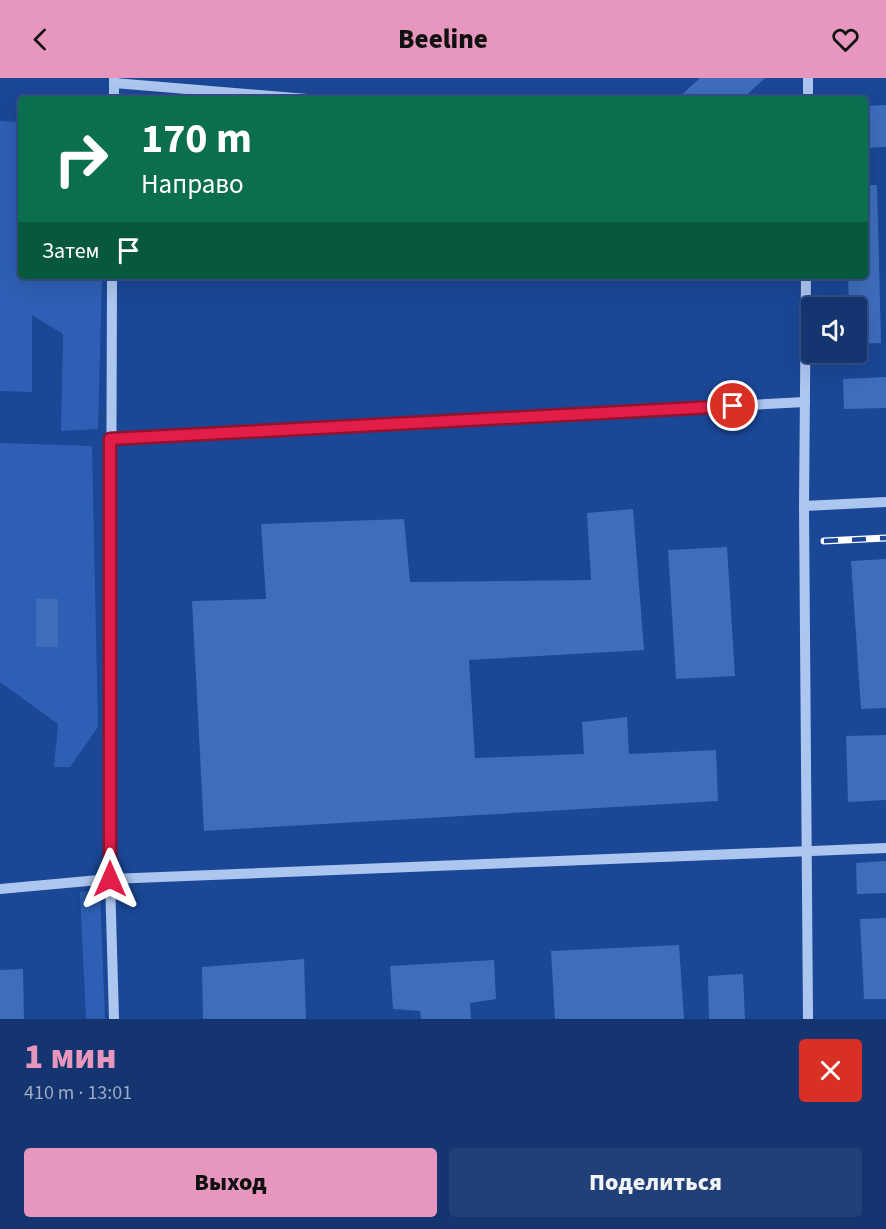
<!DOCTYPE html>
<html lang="ru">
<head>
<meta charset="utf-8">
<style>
  :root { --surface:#143570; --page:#214078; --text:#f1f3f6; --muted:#9dabc3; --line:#335083; --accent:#e797bd }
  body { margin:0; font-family:"Source Sans 3",sans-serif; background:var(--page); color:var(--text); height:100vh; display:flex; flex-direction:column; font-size:22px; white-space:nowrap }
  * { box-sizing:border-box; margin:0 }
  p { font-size:20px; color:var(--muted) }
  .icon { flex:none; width:33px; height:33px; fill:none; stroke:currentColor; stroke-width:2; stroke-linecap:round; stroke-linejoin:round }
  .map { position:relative; height:941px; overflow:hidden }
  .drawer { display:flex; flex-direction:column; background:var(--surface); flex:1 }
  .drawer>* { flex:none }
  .guide { position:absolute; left:18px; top:18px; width:850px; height:183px; border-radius:6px; box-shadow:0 6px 24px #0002,0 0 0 2px var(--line); background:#0b6e4f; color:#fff; overflow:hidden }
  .controls { position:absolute; left:801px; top:219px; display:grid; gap:12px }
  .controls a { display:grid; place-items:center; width:66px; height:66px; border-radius:6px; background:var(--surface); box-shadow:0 6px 24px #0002,0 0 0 2px var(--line); font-size:30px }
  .pin { position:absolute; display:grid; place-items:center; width:51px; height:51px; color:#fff; margin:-26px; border:3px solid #fff; border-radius:50%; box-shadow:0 2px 6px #0007 }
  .me { position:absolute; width:66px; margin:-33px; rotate:0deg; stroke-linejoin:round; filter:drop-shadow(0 0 4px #0008) }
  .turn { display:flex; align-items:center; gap:21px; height:126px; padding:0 24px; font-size:27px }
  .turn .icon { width:78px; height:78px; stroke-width:2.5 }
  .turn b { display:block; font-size:42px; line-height:51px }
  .then { display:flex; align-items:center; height:57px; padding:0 24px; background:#0003; gap:12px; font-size:22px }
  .round { display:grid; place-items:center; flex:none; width:63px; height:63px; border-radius:6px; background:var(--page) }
  .summary { display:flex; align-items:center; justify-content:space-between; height:102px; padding:0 24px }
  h1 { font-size:36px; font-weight:800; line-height:45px; color:var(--accent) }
  .action { display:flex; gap:12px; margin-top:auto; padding:12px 24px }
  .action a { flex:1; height:69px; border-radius:6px; background:var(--accent); color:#111; font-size:24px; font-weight:800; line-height:69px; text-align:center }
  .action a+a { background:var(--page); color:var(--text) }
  header { display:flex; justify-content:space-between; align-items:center; height:78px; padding:0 24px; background:var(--accent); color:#111; font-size:27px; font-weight:800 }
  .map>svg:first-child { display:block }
  .green { fill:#2e5fb4 }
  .building { fill:#3e6dbc }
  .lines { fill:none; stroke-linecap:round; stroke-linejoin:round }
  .minor { stroke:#adc6f0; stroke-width:10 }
  .rail-casing { stroke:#fff; stroke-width:7 }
  .rail { stroke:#1a4796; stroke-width:4.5; stroke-dasharray:14; stroke-linecap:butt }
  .route-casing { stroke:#92132f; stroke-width:15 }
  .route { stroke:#e11d48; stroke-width:10 }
</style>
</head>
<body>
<header><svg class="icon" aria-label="back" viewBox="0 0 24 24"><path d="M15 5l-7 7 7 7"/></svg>Beeline<svg class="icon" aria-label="heart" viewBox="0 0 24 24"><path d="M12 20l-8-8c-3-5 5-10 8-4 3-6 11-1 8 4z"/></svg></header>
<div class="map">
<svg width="886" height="941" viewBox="0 0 886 941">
  <rect width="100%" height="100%" fill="#1a4796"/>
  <!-- green -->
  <g class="green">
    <path d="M0 43 21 44V198H102L98 351 61 353 63 256 32 237V314L0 313Z"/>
    <path d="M0 365 92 368 98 649 70 689H54L58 646 0 604Z"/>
    <path d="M100 812 105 941H86L80 814Z"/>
  </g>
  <!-- building -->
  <g class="building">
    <path d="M700 0H765L742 21H677Z"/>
    <path d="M886 27V69L866 70V28Z"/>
    <path d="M866 107H877L881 265 856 266V230H849L848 198H866Z"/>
    <path d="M886 299V330L844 331 843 301Z"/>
    <path d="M633 431 644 572 469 582 475 680 584 676 582 644 627 639 629 676 716 672 718 723 204 753 192 523 266 521 261 446 404 441 410 504 591 502 587 435Z"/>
    <path d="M727 469 735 598 676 601 668 472Z"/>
    <path d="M886 481V630L861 631 851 483Z"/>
    <rect x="36" y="521" width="22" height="48"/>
    <path d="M886 657V722L848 724 846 658Z"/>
    <path d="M886 783V815L857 816 856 785Z"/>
    <path d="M886 840V921H864L860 841Z"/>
    <path d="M679 867 684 941H555L551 873Z"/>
    <path d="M304 881 306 941H203L202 889Z"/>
    <path d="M494 882 496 921 470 925 471 941H421L420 933 393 931 390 888Z"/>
    <path d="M23 891 24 941H0V892Z"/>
    <path d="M743 896 745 941H709L708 898Z"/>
  </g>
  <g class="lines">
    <!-- minor -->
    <g class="minor">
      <path d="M114 5 307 21"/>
      <path d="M114 21V0"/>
      <path d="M808 21V0"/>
      <path d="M112 198 110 801 114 941"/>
      <path d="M806 198 804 428 808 941"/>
      <path d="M110 361 805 324"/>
      <path d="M804 428 886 424"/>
      <path d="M0 811 110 801 886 770"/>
    </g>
    <defs>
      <path id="rail" d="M824 463 886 460"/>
    </defs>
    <!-- rail casing -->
    <use href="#rail" class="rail-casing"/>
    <!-- rail -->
    <use href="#rail" class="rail"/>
  </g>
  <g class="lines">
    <defs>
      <path id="route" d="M110 801V361L733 328"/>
    </defs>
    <!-- route casing -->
    <use href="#route" class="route-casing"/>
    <!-- route -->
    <use href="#route" class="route"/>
  </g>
</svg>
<div class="controls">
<a><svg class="icon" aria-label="sound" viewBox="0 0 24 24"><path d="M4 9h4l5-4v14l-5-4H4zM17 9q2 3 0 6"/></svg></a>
</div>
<div class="pin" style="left:733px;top:328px;background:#d93025"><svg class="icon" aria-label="arrive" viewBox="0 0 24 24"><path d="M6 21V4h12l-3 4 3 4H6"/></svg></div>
<svg class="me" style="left:110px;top:801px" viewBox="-20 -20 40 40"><path d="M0-17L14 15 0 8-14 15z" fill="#e11d48" stroke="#fff" stroke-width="4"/></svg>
<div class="guide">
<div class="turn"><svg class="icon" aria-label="right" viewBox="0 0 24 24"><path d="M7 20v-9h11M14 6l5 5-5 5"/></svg><div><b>170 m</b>Направо</div></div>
<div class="then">Затем<svg class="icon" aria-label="arrive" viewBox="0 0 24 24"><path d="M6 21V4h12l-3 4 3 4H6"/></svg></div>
</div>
</div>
<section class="drawer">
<div class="summary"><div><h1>1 мин</h1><p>410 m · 13:01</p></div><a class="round" style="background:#d93025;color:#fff"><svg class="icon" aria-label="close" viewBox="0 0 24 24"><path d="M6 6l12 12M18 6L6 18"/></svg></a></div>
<div class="action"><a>Выход</a><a>Поделиться</a></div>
</section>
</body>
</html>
